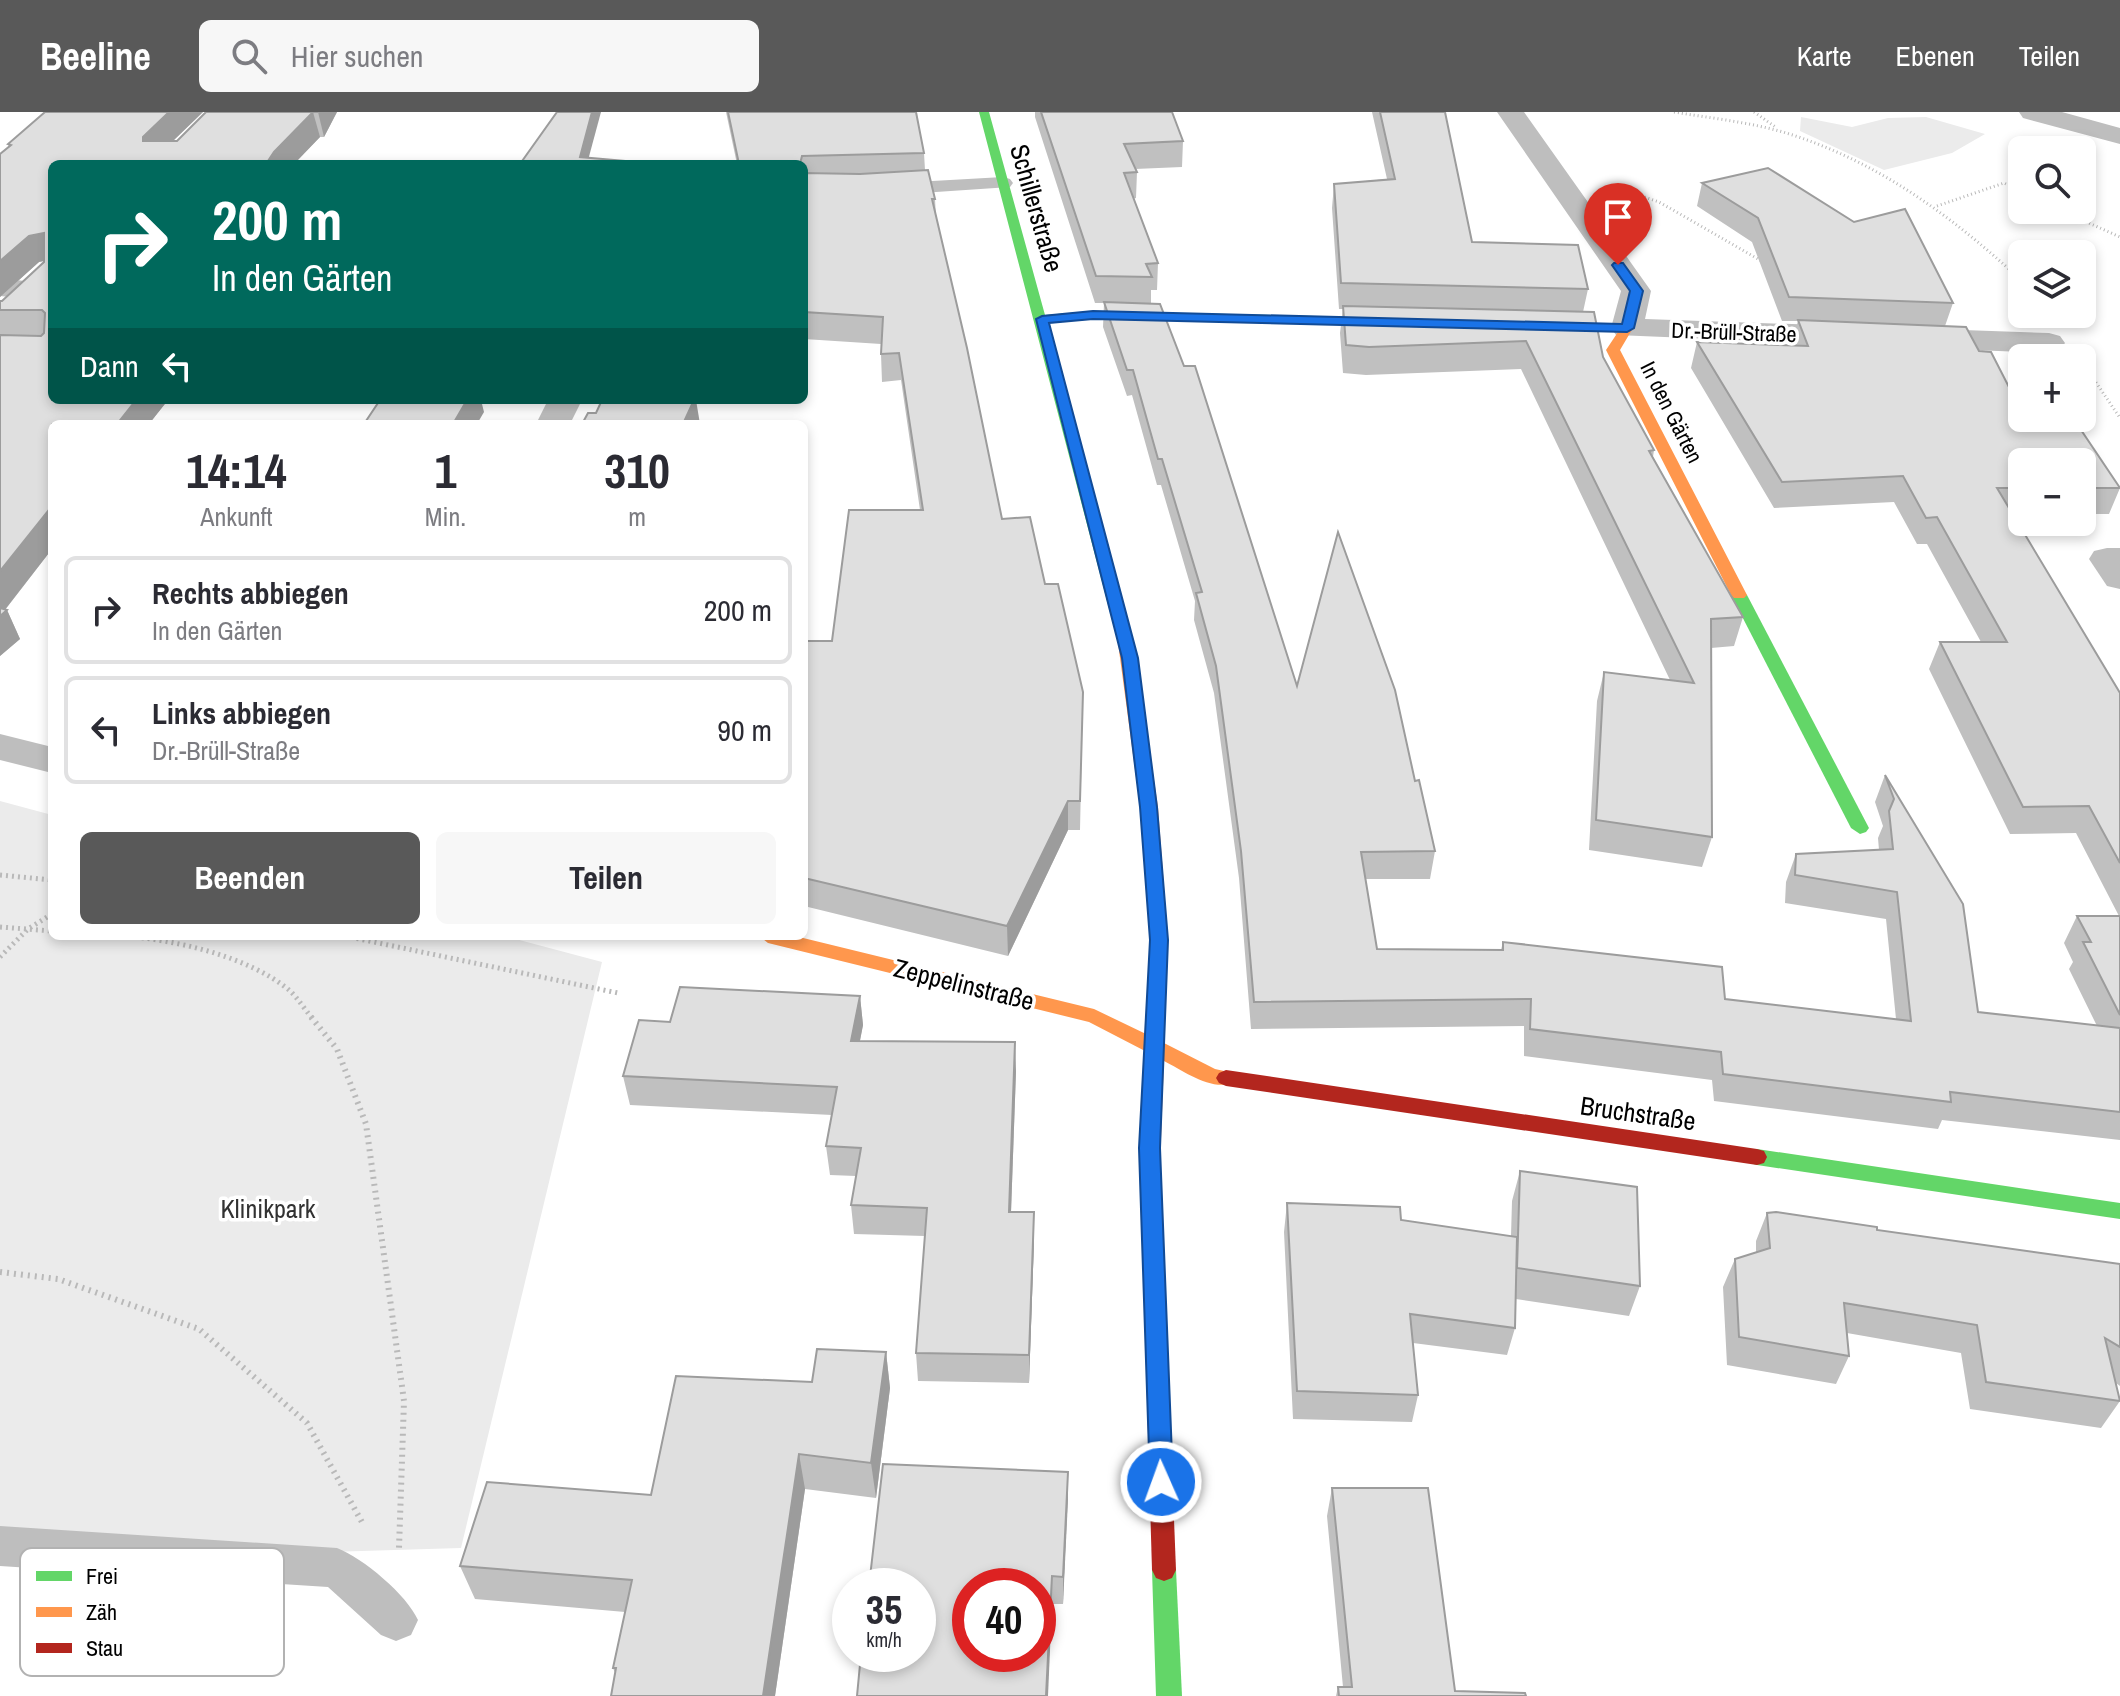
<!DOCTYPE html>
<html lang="de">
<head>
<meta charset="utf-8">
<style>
  :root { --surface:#fff; --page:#f7f7f7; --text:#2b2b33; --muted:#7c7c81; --line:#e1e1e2; --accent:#595959 }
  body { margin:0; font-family:"Archivo Narrow",sans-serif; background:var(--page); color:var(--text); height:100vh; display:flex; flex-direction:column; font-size:30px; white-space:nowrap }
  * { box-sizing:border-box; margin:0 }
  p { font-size:26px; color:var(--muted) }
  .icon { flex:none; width:44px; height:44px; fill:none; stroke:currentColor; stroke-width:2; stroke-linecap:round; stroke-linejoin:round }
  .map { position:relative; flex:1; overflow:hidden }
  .side { position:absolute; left:48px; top:308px; width:760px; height:520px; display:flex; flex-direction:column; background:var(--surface); border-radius:12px; box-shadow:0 4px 12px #0003 }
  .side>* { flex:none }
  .hud { position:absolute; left:48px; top:48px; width:760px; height:244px; border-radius:12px; box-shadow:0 4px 12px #0003; background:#00695c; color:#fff; overflow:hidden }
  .controls { position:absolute; left:2008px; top:24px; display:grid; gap:16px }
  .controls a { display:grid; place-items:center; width:88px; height:88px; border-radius:12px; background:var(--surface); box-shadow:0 4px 12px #0003; font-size:40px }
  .speed { position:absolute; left:832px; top:1456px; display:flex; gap:16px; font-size:40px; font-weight:700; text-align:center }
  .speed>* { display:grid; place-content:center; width:104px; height:104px; border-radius:50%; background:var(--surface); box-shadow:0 4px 12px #0003; line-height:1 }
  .speed small { font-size:20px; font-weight:400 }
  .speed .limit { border:12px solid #d22; background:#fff; color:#111 }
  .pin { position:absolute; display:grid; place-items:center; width:68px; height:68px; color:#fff; margin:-82px -34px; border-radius:50% 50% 50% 0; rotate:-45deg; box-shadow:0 0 8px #0007 }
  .pin .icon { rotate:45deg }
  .me { position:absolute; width:88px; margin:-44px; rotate:358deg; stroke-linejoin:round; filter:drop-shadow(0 0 6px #0008) }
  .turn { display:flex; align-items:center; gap:28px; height:168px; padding:0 32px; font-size:36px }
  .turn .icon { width:104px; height:104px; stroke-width:2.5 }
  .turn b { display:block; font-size:56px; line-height:68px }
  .then { display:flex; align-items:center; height:76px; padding:0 32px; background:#0003; gap:16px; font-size:30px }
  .eta { display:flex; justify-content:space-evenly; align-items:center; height:136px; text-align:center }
  .eta b { font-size:48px; font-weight:700; line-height:56px }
  .primary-button { display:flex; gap:16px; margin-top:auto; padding:16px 32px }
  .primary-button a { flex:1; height:92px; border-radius:12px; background:var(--accent); color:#fff; font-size:32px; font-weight:700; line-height:92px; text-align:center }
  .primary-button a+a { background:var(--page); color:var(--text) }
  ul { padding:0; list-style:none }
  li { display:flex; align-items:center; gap:24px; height:108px; margin:0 16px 12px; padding:0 16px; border:4px solid var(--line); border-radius:12px }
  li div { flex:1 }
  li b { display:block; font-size:30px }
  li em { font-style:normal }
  header { display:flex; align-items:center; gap:48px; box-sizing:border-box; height:112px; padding:0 40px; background:var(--accent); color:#fff }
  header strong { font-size:38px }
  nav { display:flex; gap:44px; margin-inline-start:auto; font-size:28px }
  .search { width:560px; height:72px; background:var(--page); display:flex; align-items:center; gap:20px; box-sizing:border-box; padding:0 28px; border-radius:12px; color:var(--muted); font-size:30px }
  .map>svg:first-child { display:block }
  .green { fill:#ebebeb }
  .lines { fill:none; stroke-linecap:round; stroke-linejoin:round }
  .path-far2 { stroke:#b9b9b9; stroke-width:3; stroke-dasharray:1 3; stroke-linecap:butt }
  .path-far1 { stroke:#b9b9b9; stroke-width:5; stroke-dasharray:2 4; stroke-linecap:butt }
  .path { stroke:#b9b9b9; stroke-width:6; stroke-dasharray:2 5; stroke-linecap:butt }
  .lane { fill:#bebebe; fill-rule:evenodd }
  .street { fill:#bebebe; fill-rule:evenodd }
  .fast { fill:#63d668; fill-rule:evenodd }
  .slow { fill:#ff974d; fill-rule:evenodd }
  .jam { fill:#b3261e; fill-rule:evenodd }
  .wall { fill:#c0c0c0 }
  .shaded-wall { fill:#9c9c9c }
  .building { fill:#dfdfdf; stroke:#9c9c9c; stroke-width:2; fill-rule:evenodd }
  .route { fill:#1a73e8; stroke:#114b97; stroke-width:2 }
  .labels { text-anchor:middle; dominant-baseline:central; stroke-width:7; stroke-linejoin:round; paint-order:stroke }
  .far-street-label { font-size:22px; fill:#000; stroke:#fff }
  .street-label { font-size:26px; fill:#000; stroke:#fff }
  .park-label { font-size:26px; fill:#323232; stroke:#fff }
  .key { fill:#fff; stroke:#b2b2b2; stroke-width:2 }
  .key-label { font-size:22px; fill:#000 }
</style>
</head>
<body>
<header>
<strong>Beeline</strong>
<div class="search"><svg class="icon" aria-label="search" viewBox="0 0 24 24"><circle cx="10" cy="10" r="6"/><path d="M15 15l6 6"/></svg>Hier suchen</div>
<nav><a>Karte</a><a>Ebenen</a><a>Teilen</a></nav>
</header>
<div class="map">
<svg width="2120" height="1584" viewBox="0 0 2120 1584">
  <rect width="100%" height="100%" fill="#fff"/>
  <!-- green -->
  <g class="green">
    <path d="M1801 5 1852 15 1888 6 1926 5 1985 22 1952 41 1884 58 1800 19Z"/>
    <path d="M0 689 52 703V824H504L602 850 461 1436 0 1450Z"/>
  </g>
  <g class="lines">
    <!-- path-far2 -->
    <g class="path-far2">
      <path d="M1674 0C1710 6 1748 10 1783 20 1876 48 1952 104 2022 169"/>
      <path d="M1754 0 1777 16"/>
      <path d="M1618 76 1659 90 1765 151"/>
      <path d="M1937 94 2004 71 2022 80"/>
      <path d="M2060 98 2120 125"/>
      <path d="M2087 257 2120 306"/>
    </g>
    <!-- path-far1 -->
    <g class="path-far1">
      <path d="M0 763 52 768"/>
      <path d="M0 815 52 819"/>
      <path d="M124 824C175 828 248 844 289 878 298 886 305 898 313 907"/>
      <path d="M345 824 618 881"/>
      <path d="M0 845 28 817 52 802"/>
    </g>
    <!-- path -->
    <g class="path">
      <path d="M311 905 337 937 366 1012 404 1289 399 1436"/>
      <path d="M0 1160 58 1167 199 1217 307 1311 363 1412"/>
    </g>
    <!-- lane -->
    <g class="lane">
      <path d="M1003 65 1010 67 1013 71 1010 75 862 85 804 84V72L862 73Z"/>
      <path d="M0 1414 337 1436C363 1446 407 1483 418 1508L411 1523 396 1529 381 1523 328 1475 0 1454Z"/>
    </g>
    <!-- street -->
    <g class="street">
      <path d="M1497 0H1524L1651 179 1645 207 2049 221 2060 224 2065 231 2060 238 2049 241 1616 223 1611 216 1621 179Z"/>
      <path d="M2019 0H2062L2120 16V32L2023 6Z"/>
      <path d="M0 166 41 171 45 178 41 185 30 187 0 184Z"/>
      <path d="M548 288H582L570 312H536Z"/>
      <path d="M2107 436H2120V477L2107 474 2089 447 2094 439Z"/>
      <path d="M0 622 52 635V661L0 648Z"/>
    </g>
    <!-- fast -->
    <g class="fast">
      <path d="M979 0H989L1045 203 1093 199 1403 206 1409 210 1403 214 1093 207 1047 210 1134 531 1132 534H1120L1118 531Z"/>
      <path d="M1739 478 1747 483 1869 716 1866 720 1860 722 1851 716 1731 483Z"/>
      <path d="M1757 1037 2120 1091V1107L1757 1053 1750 1051 1747 1045 1750 1039Z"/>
      <path d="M1164 1447 1172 1450 1176 1458 1182 1584H1156L1152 1458 1156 1450Z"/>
    </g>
    <!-- slow -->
    <g class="slow">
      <path d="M1536 210 1632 213 1633 216 1620 238 1747 483 1744 486H1734L1731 483 1606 238 1618 220 1531 217V211Z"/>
      <path d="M1126 526 1134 531 1158 695 1168 828 1164 931 1215 957 1233 961 1236 966 1233 971C1210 979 1184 959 1164 949L1160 1052 1157 1058 1150 1060 1143 1058 1140 1052 1145 939 1089 910 768 831 759 824H795L1094 897 1146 922 1150 828 1140 695 1118 531Z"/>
    </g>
    <!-- jam -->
    <g class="jam">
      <path d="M1226 958 1757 1037 1764 1039 1767 1045 1764 1051 1757 1053 1226 974 1219 971 1216 966 1219 961Z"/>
      <path d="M1150 1044 1157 1046 1160 1052 1176 1458 1172 1466 1164 1469 1156 1466 1152 1458 1140 1052 1143 1046Z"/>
    </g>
  </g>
  <!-- wall -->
  <g class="wall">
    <path d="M45 0H203L173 29H177L206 0H337L324 25H320L294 52H52V288H168L149 312H52V437L5 498H7L20 527 0 544V189H2L44 150V149L39 150 0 185V42L9 35 8 32Z"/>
    <path d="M726 0H916L924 41 925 58 935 87 936 105 1002 407 1045 472 1083 580 1080 718H1068L1008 844 804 794V529H832L920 398 901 268 882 270 881 242V232L804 227V52H737Z"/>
    <path d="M1035 0H1172L1183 29 1182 55 1135 57 1137 60 1136 86 1133 87 1158 151 1157 178H1151V191L1297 574 1415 669 1435 739 1430 767H1365L1377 837 1501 838 1503 830 1725 887 1896 907 1886 807 1785 791 1786 770 1796 742 1879 738 1878 726 1883 714 1875 690 1885 663 1978 900 2097 914 2069 857 2073 850 2064 831 2077 804H2119L2076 721 2010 722 1929 557 1940 530H1981L1927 432H1917L1894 390 1774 396 1691 256 1697 230 1791 233 1798 209H1782L1752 130 1697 94 1702 71 1953 191 1945 214 1979 239 2013 283 2120 376 2109 402H2082V350H2022V402H2013L2120 581V1028L1942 1008 1938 1017 1714 989 1712 968 1524 944V914L1251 917 1239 766 1214 581 1194 508 1195 489 1161 373H1157L1132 283 1127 284 1103 215 1104 191H1095L1035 5Z"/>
    <path d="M1372 0H1445L1472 130 1588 177 1583 200 1603 245 1654 338 1653 345 1743 505 1734 534 1711 536 1712 725 1702 755 1589 738 1597 589 1604 560 1670 568 1521 257 1366 263 1343 261 1340 221 1343 197H1339L1332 96 1334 72 1387 67Z"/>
    <path d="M860 884 863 913 860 929 1016 959 1011 1100 1034 1129 1029 1271 918 1269 916 1241 925 1124 854 1122 851 1093 856 1064 830 1063 826 1034 832 1003 630 993 623 964 670 910Z"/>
    <path d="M1520 1059 1640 1174 1629 1204 1516 1187 1515 1216 1507 1243 1413 1231 1418 1283 1412 1310 1293 1307 1284 1120 1287 1091 1511 1124 1512 1089Z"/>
    <path d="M1767 1101 1877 1118 2120 1152V1274L2116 1271 2120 1289 2101 1316 1970 1297 1961 1241 1847 1221 1849 1244 1836 1272 1727 1253 1723 1175 1735 1147 1756 1140V1129Z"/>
    <path d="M886 1240 890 1276 876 1386 805 1377 775 1584H611L615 1561 613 1556 625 1500 475 1487 460 1454 651 1383 812 1270Z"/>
    <path d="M1068 1360 1063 1492H1052L857 1584Z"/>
    <path d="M1332 1376 1455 1579 1526 1584H1336L1338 1575H1343L1327 1404Z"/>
  </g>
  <!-- shaded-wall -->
  <g class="shaded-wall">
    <path d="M169 0H203L151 50 143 29V25Z"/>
    <path d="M313 0 320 25 294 52H266L274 40Z"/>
    <path d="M318 0H337L324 25Z"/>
    <path d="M592 0H601L587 52 580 45Z"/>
    <path d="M44 121 52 147 39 150 0 185V149L29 124Z"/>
    <path d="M136 288H168L149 312H117Z"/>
    <path d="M467 288H481L484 300 477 312H453Z"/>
    <path d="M694 288H696L700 312H683Z"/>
    <path d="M52 394V437L0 504V459Z"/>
    <path d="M7 498 20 527 0 544V504Z"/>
    <path d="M1068 689V718L1008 844 1007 814Z"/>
    <path d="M860 884 863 913 854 958 851 929Z"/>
    <path d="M1015 930 1016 959 1010 1128 1009 1100Z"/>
    <path d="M1034 1100V1129L1029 1271V1243Z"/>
    <path d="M886 1240 890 1276 876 1386 871 1351Z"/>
    <path d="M799 1342 805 1377 775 1584H763Z"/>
    <path d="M1068 1360V1388L1063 1492V1465Z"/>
    <path d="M1052 1464V1492L1048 1584H1046Z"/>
  </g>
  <!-- building -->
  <g class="building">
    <path d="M45 0H169L143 25V29H177L206 0H318H313L274 40 266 52H52V288H136L117 312H52V394L0 459V223L41 224 44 221 45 201 42 198H0V189H2L44 150V121L29 124 0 149V42L11 33 8 32Z"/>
    <path d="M557 0H592L580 45 649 51 648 52H520Z"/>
    <path d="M728 0H916L924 41 802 44 800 52H739Z"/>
    <path d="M1041 0H1172L1183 29 1124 32 1137 60 1124 61 1158 151 1146 152 1152 165 1096 164Z"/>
    <path d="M1380 0H1445L1472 130 1578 133 1588 177 1341 171 1334 72 1395 67Z"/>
    <path d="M1768 56 1854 110 1905 97 1953 191 1789 185 1758 106 1702 71Z"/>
    <path d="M928 58 935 87H932L967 236 1002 407 1030 405 1045 472H1058L1083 580 1080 689H1068L1007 814 804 766V529H832L849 398H923L899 241 881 242 883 205 804 200V61L860 62Z"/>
    <path d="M1104 190 1160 192 1184 254H1195L1297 574 1338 420 1395 578 1415 669 1419 668 1435 739 1361 740 1377 837 1503 838V830L1722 855 1725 887 1911 909 1897 780 1795 763 1796 742 1893 737 1889 699 1894 687 1885 663 1963 792 1978 900 2120 916V1000L1950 980 1951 990 1723 962 1721 940 1530 917 1531 887 1254 890 1241 739 1216 554 1196 481 1202 480 1162 347H1158L1133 258H1127Z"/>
    <path d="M1343 194 1594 200 1603 245 1654 338 1649 339 1743 505 1711 507 1712 725 1596 708 1604 560 1694 571 1526 229 1369 235 1346 233Z"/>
    <path d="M1798 208 1966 215 1979 239 1991 240 2013 283 2022 282V306H2073L2120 376H2082V350H2022V376H1997L2120 581V751L2089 694 2023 695 1940 530H2007L1937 405 1926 406 1903 364 1782 370 1697 230 1808 234Z"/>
    <path d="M380 288H467L453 312H364Z"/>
    <path d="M602 288H694L683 312H582L588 301H596Z"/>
    <path d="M0 496 7 498 0 504Z"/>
    <path d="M2077 804H2120V903L2083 830H2091Z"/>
    <path d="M680 875 860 884 851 929 1015 930 1009 1100H1034L1029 1243 916 1241 927 1096 851 1093 861 1036 826 1034 837 975 623 964 639 908 670 910Z"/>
    <path d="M1520 1059 1637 1075 1640 1174 1517 1156Z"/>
    <path d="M1287 1091 1400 1095 1401 1108 1517 1125 1515 1216 1410 1202 1418 1283 1297 1279Z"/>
    <path d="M1776 1100 1877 1115V1118L2120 1152V1235L2105 1226 2120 1289 1986 1270 1977 1213 1844 1191 1849 1244 1739 1225 1735 1147 1770 1136 1767 1101Z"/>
    <path d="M817 1237 886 1240 871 1351 799 1342 763 1584H611L616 1556H613L632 1468 460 1454 487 1370 651 1383 676 1264 812 1270Z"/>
    <path d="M883 1352 1068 1360 1063 1465 1052 1464 1046 1584H857L861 1542H918V1474H869ZM970 1474H1038V1542H970Z"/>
    <path d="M1332 1376H1428L1455 1579 1525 1581 1526 1584H1339L1338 1575H1352Z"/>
  </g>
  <!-- route -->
  <path class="route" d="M1614 151H1623L1643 179 1634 216 1627 220 1093 207 1049 211 1138 546 1157 695 1168 828 1160 1036 1173 1370 1170 1377 1161 1380 1153 1377 1150 1370 1139 1036 1150 828 1140 695 1122 546 1036 207 1042 204 1093 199 1622 212 1630 179 1612 153Z"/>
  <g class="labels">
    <!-- far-street labels -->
    <g class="far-street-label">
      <text transform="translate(1734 220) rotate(2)">Dr.-Brüll-Straße</text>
      <text transform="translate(1672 300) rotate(63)">In den Gärten</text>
    </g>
    <!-- street labels -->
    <g class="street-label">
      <text transform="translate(1037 96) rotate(74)">Schillerstraße</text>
      <text transform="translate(964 872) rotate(14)">Zeppelinstraße</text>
      <text transform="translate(1638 1001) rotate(8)">Bruchstraße</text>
    </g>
    <!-- park labels -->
    <g class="park-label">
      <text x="268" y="1096">Klinikpark</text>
    </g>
  </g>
  <!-- legend -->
  <rect x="20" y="1436" width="264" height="128" rx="12" class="key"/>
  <rect x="36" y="1459" width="36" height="10" fill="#63d668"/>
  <rect x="36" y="1495" width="36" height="10" fill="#ff974d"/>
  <rect x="36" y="1531" width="36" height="10" fill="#b3261e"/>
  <g class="key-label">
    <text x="86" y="1472">Frei</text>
    <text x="86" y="1508">Zäh</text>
    <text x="86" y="1544">Stau</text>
  </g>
</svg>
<div class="controls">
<a><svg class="icon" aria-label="search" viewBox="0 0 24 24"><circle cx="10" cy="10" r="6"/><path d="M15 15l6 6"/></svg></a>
<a><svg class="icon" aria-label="layers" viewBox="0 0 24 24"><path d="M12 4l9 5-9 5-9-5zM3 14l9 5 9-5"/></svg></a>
<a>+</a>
<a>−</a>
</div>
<div class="speed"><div>35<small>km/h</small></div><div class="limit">40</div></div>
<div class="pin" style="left:1618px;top:153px;background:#d93025"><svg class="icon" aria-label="arrive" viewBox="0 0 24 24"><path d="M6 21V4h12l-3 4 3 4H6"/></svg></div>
<svg class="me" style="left:1161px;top:1370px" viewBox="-20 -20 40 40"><circle r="17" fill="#1a73e8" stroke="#fff" stroke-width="3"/><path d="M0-11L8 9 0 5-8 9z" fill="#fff"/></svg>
<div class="hud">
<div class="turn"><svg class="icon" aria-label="right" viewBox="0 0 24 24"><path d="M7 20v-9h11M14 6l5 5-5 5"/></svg><div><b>200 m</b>In den Gärten</div></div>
<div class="then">Dann<svg class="icon" aria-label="left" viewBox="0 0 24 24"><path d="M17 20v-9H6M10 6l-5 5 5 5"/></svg></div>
</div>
<section class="side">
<div class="eta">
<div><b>14:14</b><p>Ankunft</p></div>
<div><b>1</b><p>Min.</p></div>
<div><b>310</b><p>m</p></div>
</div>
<ul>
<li><svg class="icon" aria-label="right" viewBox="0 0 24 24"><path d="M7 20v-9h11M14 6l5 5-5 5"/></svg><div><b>Rechts abbiegen</b><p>In den Gärten</p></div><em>200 m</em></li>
<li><svg class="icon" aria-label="left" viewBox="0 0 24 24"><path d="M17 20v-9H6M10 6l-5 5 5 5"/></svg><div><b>Links abbiegen</b><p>Dr.-Brüll-Straße</p></div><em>90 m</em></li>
</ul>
<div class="primary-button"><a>Beenden</a><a>Teilen</a></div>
</section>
</div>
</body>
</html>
